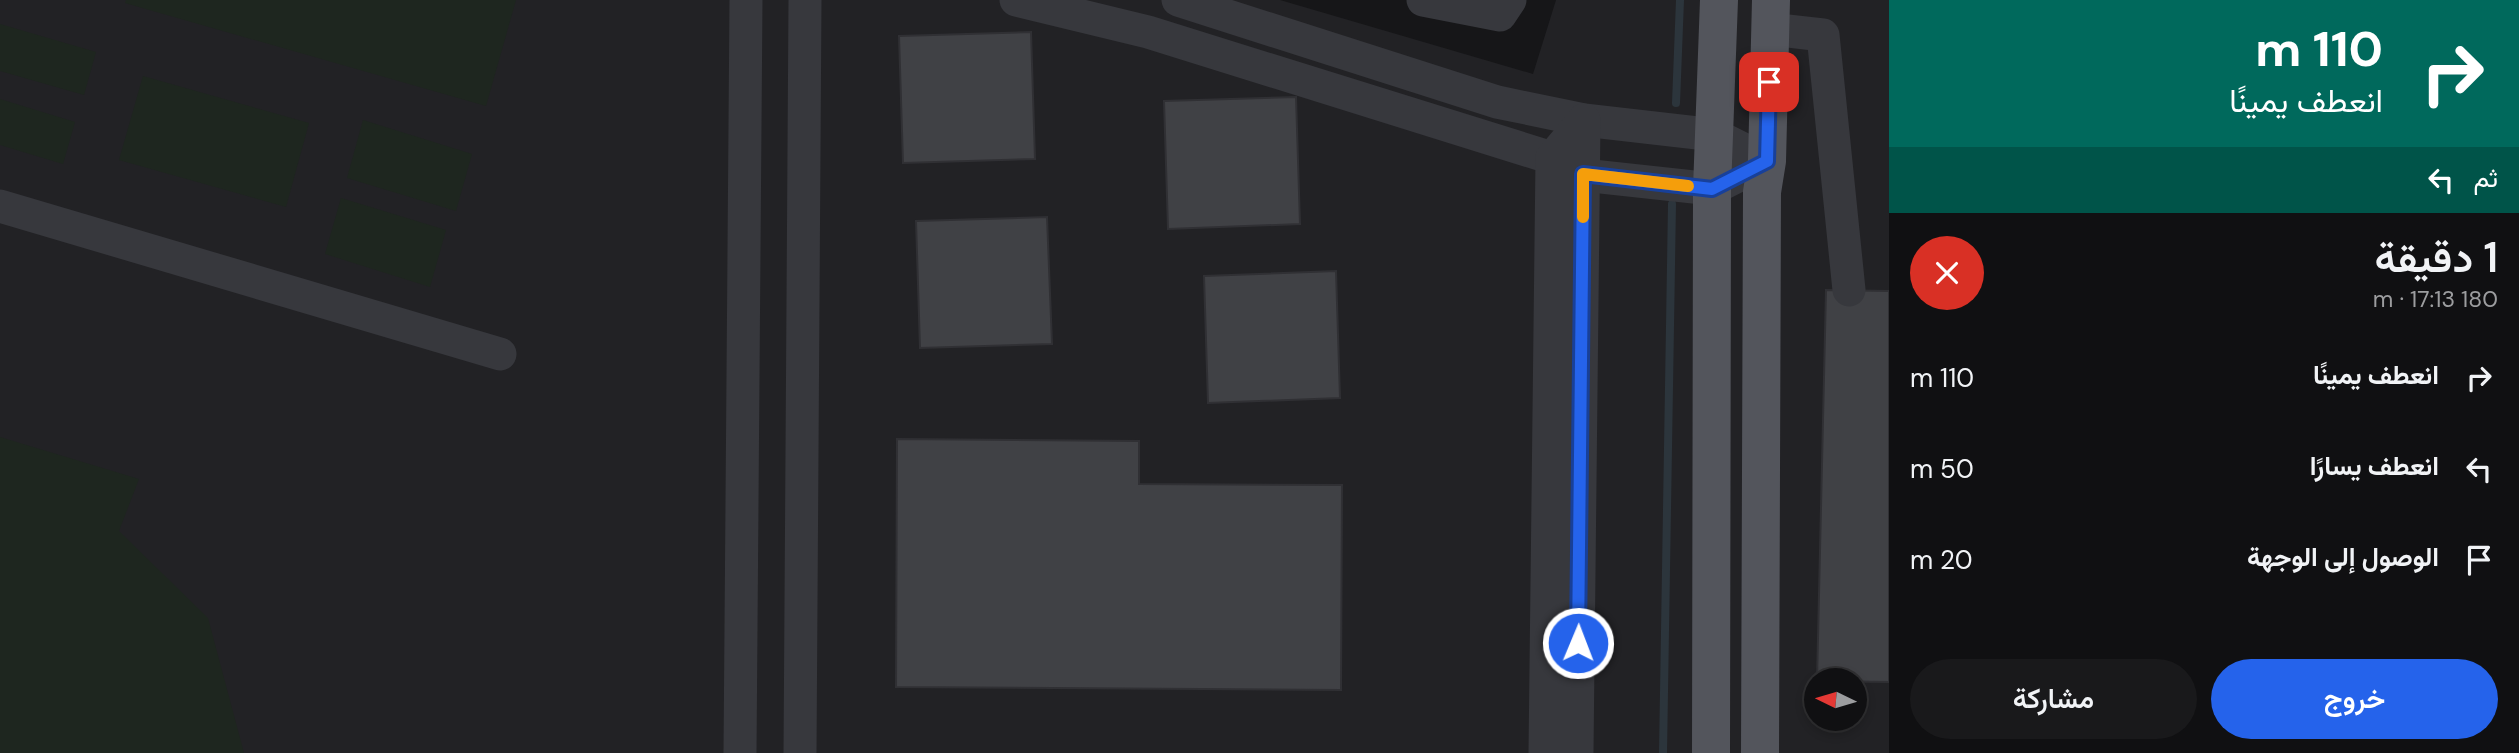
<!DOCTYPE html>
<html lang="ar">
<head>
<meta charset="utf-8">
<style>
  :root { --surface:#101012; --page:#19191b; --text:#f1f3f6; --muted:#9c9d9f; --line:#303032; --accent:#2563eb }
  body { margin:0; font-family:"DM Sans",Vazirmatn,sans-serif; background:var(--page); color:var(--text); direction:rtl; height:100vh; display:flex; flex-direction:column; font-size:26px; white-space:nowrap }
  * { box-sizing:border-box; margin:0 }
  p { font-size:23px; color:var(--muted) }
  .icon { flex:none; width:38px; height:38px; fill:none; stroke:currentColor; stroke-width:2; stroke-linecap:round; stroke-linejoin:round }
  .map { position:relative; flex:1; overflow:hidden; direction:ltr }
  .details { display:flex; flex-direction:column; background:var(--surface); width:630px }
  .details>* { flex:none }
  .banner { background:#00695c; color:#fff; overflow:hidden }
  .needle { width:46px; rotate:275deg }
  .buttons { position:absolute; left:1804px; top:668px; display:grid; gap:14px }
  .buttons a { display:grid; place-items:center; width:63px; height:63px; border-radius:50%; background:var(--surface); box-shadow:0 4px 10px #0003,0 0 0 2px var(--line); font-size:35px }
  .pin { position:absolute; display:grid; place-items:center; width:60px; height:60px; color:#fff; margin:-30px; border-radius:14px; box-shadow:0 4px 10px #0006 }
  .me { position:absolute; width:77px; margin:-38px; rotate:1deg; stroke-linejoin:round; filter:drop-shadow(0 0 5px #0008) }
  .turn { display:flex; align-items:center; gap:24px; height:147px; padding:0 21px; font-size:32px }
  .turn .icon { width:91px; height:91px; stroke-width:2.5 }
  .turn b { display:block; font-size:49px; line-height:60px }
  .then { display:flex; align-items:center; height:66px; padding:0 21px; background:#0003; gap:14px; font-size:26px }
  .round { display:grid; place-items:center; flex:none; width:74px; height:74px; border-radius:37px; background:var(--page) }
  .overview { display:flex; align-items:center; justify-content:space-between; height:119px; padding:0 21px }
  h1 { font-size:42px; font-weight:600; line-height:52px }
  .action { display:flex; gap:14px; margin-top:auto; padding:14px 21px }
  .action a { flex:1; height:80px; border-radius:42px; background:var(--accent); color:#fff; font-size:28px; font-weight:600; line-height:80px; text-align:center }
  .action a+a { background:var(--page); color:var(--text) }
  ul { padding:0; list-style:none }
  li { display:flex; align-items:center; gap:21px; height:91px; padding:0 21px }
  li div { flex:1 }
  li b { display:block; font-size:26px }
  li em { font-style:normal }
  main { display:flex; flex:1; min-height:0 }
  .map>svg:first-child { display:block }
  .built { fill:#222225; fill-rule:evenodd }
  .green { fill:#1e261f }
  .lines { fill:none; stroke-linecap:round; stroke-linejoin:round }
  .stream { stroke:#2c353c; stroke-width:8 }
  .building { fill:#404145; stroke:#303034; stroke-width:2 }
  .minor { stroke:#37383d; stroke-width:33 }
  .major { stroke:#53555c; stroke-width:38 }
  .route-casing { stroke:#184099; stroke-width:18 }
  .route { stroke:#2563eb; stroke-width:12 }
  .slow { stroke:#f59e0b; stroke-width:12 }
</style>
</head>
<body>
<main>
<section class="details">
<div class="banner">
<div class="turn"><svg class="icon" aria-label="right" viewBox="0 0 24 24"><path d="M7 20v-9h11M14 6l5 5-5 5"/></svg><div><b>110 m</b>انعطف يمينًا</div></div>
<div class="then">ثم<svg class="icon" aria-label="left" viewBox="0 0 24 24"><path d="M17 20v-9H6M10 6l-5 5 5 5"/></svg></div>
</div>
<div class="overview"><div><h1>1 دقيقة</h1><p>180 m · 17:13</p></div><a class="round" style="background:#d93025;color:#fff"><svg class="icon" aria-label="close" viewBox="0 0 24 24"><path d="M6 6l12 12M18 6L6 18"/></svg></a></div>
<ul>
<li><svg class="icon" aria-label="right" viewBox="0 0 24 24"><path d="M7 20v-9h11M14 6l5 5-5 5"/></svg><div><b>انعطف يمينًا</b></div><em>110 m</em></li>
<li><svg class="icon" aria-label="left" viewBox="0 0 24 24"><path d="M17 20v-9H6M10 6l-5 5 5 5"/></svg><div><b>انعطف يسارًا</b></div><em>50 m</em></li>
<li><svg class="icon" aria-label="arrive" viewBox="0 0 24 24"><path d="M6 21V4h12l-3 4 3 4H6"/></svg><div><b>الوصول إلى الوجهة</b></div><em>20 m</em></li>
</ul>
<div class="action"><a>خروج</a><a>مشاركة</a></div>
</section>
<div class="map">
<svg width="1889" height="753" viewBox="0 0 1889 753">
  <rect width="100%" height="100%" fill="#161618"/>
  <!-- built -->
  <path class="built" d="M0 0H1280L1533 74 1556 0H1889V753H0ZM1816 681H1855V719H1816Z"/>
  <!-- green -->
  <g class="green">
    <path d="M126 0H516L486 106 125 3Z"/>
    <path d="M0 24 96 52 84 95 0 71Z"/>
    <path d="M143 76 309 123 286 207 119 160Z"/>
    <path d="M0 99 75 122 63 164 0 145Z"/>
    <path d="M363 120 472 154 456 211 347 178Z"/>
    <path d="M341 198 446 230 430 287 325 254Z"/>
    <path d="M0 437 139 479 119 531 208 618 244 753H0Z"/>
  </g>
  <g class="lines">
    <!-- stream -->
    <g class="stream">
      <path d="M1676 103 1680 0"/>
      <path d="M1663 753 1672 204"/>
    </g>
  </g>
  <!-- building -->
  <g class="building">
    <path d="M1031 32 1035 159 903 163 899 36Z"/>
    <path d="M1296 97 1300 224 1168 229 1164 101Z"/>
    <path d="M1047 217 1052 344 920 348 916 221Z"/>
    <path d="M1336 271 1340 398 1208 403 1204 276Z"/>
    <path d="M1826 290 1889 291V682L1817 681Z"/>
    <path d="M897 439 1139 441V484L1342 485 1341 690 896 687Z"/>
  </g>
  <g class="lines">
    <!-- minor -->
    <g class="minor">
      <path d="M1016 0 1148 32 1552 158 1583 175 1712 189 1767 161 1715 135 1584 120 1497 102 1178 0"/>
      <path d="M1423 0 1500 15 1510 0"/>
      <path d="M1770 29 1823 35 1849 290"/>
      <path d="M0 206 500 354"/>
      <path d="M740 753 746 0"/>
      <path d="M800 753 805 0"/>
      <path d="M1545 753 1552 158 1584 120 1577 753"/>
    </g>
    <!-- major -->
    <g class="major">
      <path d="M1711 753 1712 189 1719 0"/>
      <path d="M1760 753 1762 192 1767 161 1771 0"/>
    </g>
  </g>
  <g class="lines">
    <defs>
      <path id="route" d="M1578 643 1583 174 1712 189 1767 161 1769 82"/>
    </defs>
    <!-- route casing -->
    <use href="#route" class="route-casing"/>
    <!-- route -->
    <use href="#route" class="route"/>
    <!-- slow -->
    <path class="slow" d="M1583 217V174L1688 186"/>
  </g>
</svg>
<div class="buttons">
<a><svg class="needle" viewBox="-14 -14 28 28"><path d="M0-13l5 13h-10z" fill="#e53935"/><path d="M0 13l5-13h-10z" fill="#9c9d9f"/></svg></a>
</div>
<div class="pin" style="left:1769px;top:82px;background:#d93025"><svg class="icon" aria-label="arrive" viewBox="0 0 24 24"><path d="M6 21V4h12l-3 4 3 4H6"/></svg></div>
<svg class="me" style="left:1578px;top:643px" viewBox="-20 -20 40 40"><circle r="17" fill="#2563eb" stroke="#fff" stroke-width="3"/><path d="M0-11L8 9 0 5-8 9z" fill="#fff"/></svg>
</div>
</main>
</body>
</html>
